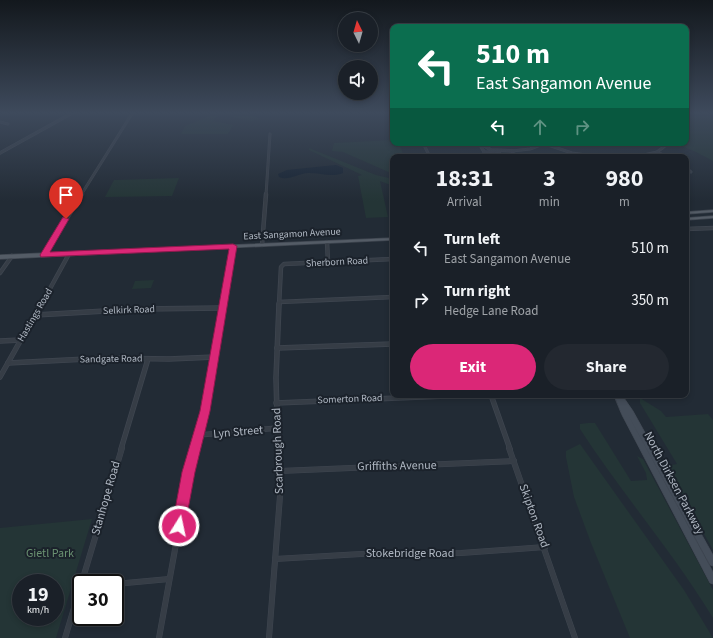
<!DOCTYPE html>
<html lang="en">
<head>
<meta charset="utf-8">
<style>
  :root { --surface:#1a2028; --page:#232830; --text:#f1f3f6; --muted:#9fa3a8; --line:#383e45; --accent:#db2777 }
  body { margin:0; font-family:"Source Sans 3",sans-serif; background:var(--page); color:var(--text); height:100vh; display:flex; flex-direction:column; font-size:15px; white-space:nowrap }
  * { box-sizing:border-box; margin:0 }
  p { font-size:13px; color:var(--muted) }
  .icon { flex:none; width:22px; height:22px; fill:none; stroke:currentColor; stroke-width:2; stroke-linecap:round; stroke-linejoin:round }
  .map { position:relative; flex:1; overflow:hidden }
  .sheet { position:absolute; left:390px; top:154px; width:299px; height:244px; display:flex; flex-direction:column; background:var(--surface); border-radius:8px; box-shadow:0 2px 6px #0003,0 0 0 1px var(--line) }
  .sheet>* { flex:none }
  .hud { position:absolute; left:390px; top:24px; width:299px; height:122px; border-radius:8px; box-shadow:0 2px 6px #0003,0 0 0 1px var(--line); background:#0b6e4f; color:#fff; overflow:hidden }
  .needle { width:26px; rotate:355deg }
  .fabs { position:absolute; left:338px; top:12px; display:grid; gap:8px }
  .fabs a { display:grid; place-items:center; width:40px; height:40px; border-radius:50%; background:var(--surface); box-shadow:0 2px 6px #0003,0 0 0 1px var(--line); font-size:20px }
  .speed { position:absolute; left:12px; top:574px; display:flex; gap:8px; font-size:20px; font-weight:700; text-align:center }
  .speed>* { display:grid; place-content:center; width:52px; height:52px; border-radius:50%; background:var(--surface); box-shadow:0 2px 6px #0003,0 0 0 1px var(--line); line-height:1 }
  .speed small { font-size:10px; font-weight:400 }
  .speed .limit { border:2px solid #111; border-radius:6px; background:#fff; color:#111 }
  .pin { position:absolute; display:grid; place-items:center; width:34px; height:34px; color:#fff; margin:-41px -17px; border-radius:50% 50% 50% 0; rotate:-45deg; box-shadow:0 0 4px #0007 }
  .pin .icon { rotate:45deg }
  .me { position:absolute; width:44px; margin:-22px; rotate:10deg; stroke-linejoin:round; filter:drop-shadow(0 0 3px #0008) }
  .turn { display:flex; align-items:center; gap:14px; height:84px; padding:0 20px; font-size:18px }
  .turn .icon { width:52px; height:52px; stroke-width:2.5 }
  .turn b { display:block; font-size:28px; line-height:34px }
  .lanes { display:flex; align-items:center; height:38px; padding:0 20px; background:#0003; justify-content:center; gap:20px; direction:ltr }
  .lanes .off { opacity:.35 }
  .eta { display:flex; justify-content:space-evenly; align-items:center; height:68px; text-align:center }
  .eta b { font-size:24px; font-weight:700; line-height:28px }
  .action { display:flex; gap:8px; margin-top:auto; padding:8px 20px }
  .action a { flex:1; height:46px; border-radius:24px; background:var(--accent); color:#fff; font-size:16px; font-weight:700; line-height:46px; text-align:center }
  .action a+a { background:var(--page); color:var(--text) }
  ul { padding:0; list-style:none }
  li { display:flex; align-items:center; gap:12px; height:52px; padding:0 20px }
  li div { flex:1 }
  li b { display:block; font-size:15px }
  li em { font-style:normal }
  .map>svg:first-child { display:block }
  .green { fill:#243536; fill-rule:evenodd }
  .water { fill:#172332 }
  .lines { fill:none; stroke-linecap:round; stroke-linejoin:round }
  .minor-far3-casing { stroke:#3f4650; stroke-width:3 }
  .minor-far2-casing { stroke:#3f4650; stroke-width:4.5 }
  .minor-far1-casing { stroke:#3f4650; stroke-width:5.5 }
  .minor-casing { stroke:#3f4650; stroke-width:6 }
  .tertiary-casing { stroke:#3f4650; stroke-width:3.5 }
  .secondary-casing { stroke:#3f4650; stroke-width:1 }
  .primary-casing { stroke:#3f4650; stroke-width:1.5 }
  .minor-far3 { stroke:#363d46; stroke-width:2 }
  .minor-far2 { stroke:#363d46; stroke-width:3 }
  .minor-far1 { stroke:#363d46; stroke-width:4 }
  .minor { stroke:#363d46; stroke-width:5 }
  .tertiary { stroke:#363d46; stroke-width:2.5 }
  .secondary { fill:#444d59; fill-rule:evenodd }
  .primary { fill:#545c66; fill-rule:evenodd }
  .route { fill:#db2777; stroke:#8e194d }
  .labels { text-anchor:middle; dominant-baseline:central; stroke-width:4; stroke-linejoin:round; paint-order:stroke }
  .street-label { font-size:10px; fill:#b0b8c3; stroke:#1b222b }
  .near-street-label { font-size:12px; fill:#b0b8c3; stroke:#1b222b }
  .near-park-label { font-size:12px; fill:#6a9171; stroke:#1b222b }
</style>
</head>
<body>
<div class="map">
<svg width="713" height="638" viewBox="0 0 713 638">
  <rect width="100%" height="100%" fill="#222b35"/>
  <!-- green -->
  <g class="green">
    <path d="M211 112H247L259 119C257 119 255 121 253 121 242 122 220 108 213 121L233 125 228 134H181L185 126 207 117Z"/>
    <path d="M686 112H704L713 118V161L694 151 673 143H686Z"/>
    <path d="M393 140V143H398L405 157H393V174L343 152 332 151 334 143Z"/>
    <path d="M309 148 376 175 393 179V186L380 181 388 217 366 218 358 176 362 175 309 150Z"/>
    <path d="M179 178 172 196 105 197 114 180Z"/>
    <path d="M154 280 151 288 132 289 135 281Z"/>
    <path d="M640 398 661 411 666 417 708 414 713 420V550L666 466 677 464 640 403Z"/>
    <path d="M588 423H595L631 481 647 480 646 473 637 456 643 459 713 590V618C673 552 622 494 580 429V424Z"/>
    <path d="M580 444 684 590 713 638H630L591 543 574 497 566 457V451Z"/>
    <path d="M92 519 56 638H0V528ZM21 583H55V617H21Z"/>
  </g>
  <!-- water -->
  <path class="water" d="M336 165 343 168V173C331 178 319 172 307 173 297 174 289 181 279 177L278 174 287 170Z"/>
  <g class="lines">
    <defs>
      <g id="minor-far3">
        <path d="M0 122 8 124"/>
        <path d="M423 143 430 157"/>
        <path d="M542 143 572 153 600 157"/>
        <path d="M512 151 530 149 543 144"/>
        <path d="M484 152H499"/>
        <path d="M657 152 668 157"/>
        <path d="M635 157 657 152 669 143"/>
        <path d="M686 168 691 172"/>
        <path d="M81 195 133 112"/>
        <path d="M266 195 270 134"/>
      </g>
      <g id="minor-far2">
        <path d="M686 229 713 228"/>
        <path d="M327 242 328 262"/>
        <path d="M262 245 266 194"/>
        <path d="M44 255 82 194"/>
        <path d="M0 273 12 256"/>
        <path d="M279 302 393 297"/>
        <path d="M41 305 69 254"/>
        <path d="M223 305 233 246"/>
        <path d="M279 305 281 267 284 264 393 259"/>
      </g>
      <g id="minor-far1">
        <path d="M35 315 141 309 223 308"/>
        <path d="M0 341 21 340"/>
        <path d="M277 348 393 344"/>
        <path d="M8 363 107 358 169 359 215 357"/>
        <path d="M0 377 41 304"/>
        <path d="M491 395 510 449"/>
        <path d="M276 403 471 395"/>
        <path d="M199 435 278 428"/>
        <path d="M121 449 148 359"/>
        <path d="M195 449 205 411 223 304"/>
        <path d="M278 449 276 378 279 304"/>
      </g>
      <g id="minor">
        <path d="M509 448 575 638"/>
        <path d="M280 471 514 461"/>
        <path d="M275 559 361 554 461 553 545 547"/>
        <path d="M115 584 169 579"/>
        <path d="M65 638 122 448"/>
        <path d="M159 638 189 472 195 448"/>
        <path d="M269 638 280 496 278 448"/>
      </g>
      <g id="tertiary">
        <path d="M479 143 487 157"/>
        <path d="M480 143 491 150 514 151"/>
        <path d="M0 153 74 112"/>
        <path d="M491 157 493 154 499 152"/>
      </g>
      <path id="secondary" d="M614 395H622L633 411 713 555V566L710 565 626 411 713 572V584L710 583 622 415Z"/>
      <g id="primary">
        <path d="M713 210V212L686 214V212Z"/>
        <path d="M713 216V218L686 220V218Z"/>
        <path d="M393 238V240L0 259V255Z"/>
      </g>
    </defs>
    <!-- minor-far3 casing -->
    <use href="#minor-far3" class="minor-far3-casing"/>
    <!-- minor-far2 casing -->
    <use href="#minor-far2" class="minor-far2-casing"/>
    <!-- minor-far1 casing -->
    <use href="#minor-far1" class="minor-far1-casing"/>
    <!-- minor casing -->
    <use href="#minor" class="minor-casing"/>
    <!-- tertiary casing -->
    <use href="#tertiary" class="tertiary-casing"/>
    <!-- secondary casing -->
    <use href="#secondary" class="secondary-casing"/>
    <!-- primary casing -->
    <use href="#primary" class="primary-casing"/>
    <!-- minor-far3 -->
    <use href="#minor-far3" class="minor-far3"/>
    <!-- minor-far2 -->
    <use href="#minor-far2" class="minor-far2"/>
    <!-- minor-far1 -->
    <use href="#minor-far1" class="minor-far1"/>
    <!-- minor -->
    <use href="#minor" class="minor"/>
    <!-- tertiary -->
    <use href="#tertiary" class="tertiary"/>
    <!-- secondary -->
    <use href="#secondary" class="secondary"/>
    <!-- primary -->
    <use href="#primary" class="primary"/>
  </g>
  <!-- sky -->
  <linearGradient id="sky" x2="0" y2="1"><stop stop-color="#13181d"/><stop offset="0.56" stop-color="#3e4a5c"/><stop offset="1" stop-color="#3e4a5c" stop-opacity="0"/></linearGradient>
  <rect width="713" height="201" fill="url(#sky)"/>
  <!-- route -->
  <path class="route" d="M63 217 69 219 50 252 233 244 237 246 210 411 195 472 185 526 183 531 179 532 174 531 172 526 182 472 200 411 229 249 41 257 40 255Z"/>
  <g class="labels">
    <!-- street labels -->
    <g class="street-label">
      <text transform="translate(292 234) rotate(-3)">East Sangamon Avenue</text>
      <text transform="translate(337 262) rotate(-3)">Sherborn Road</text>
      <text transform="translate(129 310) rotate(-2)">Selkirk Road</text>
      <text transform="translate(35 315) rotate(-60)">Hastings Road</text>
      <text transform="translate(111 359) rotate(-1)">Sandgate Road</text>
      <text transform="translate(350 399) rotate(-2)">Somerton Road</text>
    </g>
    <!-- near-street labels -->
    <g class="near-street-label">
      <text transform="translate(238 432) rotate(-5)">Lyn Street</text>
      <text transform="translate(278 451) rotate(-92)">Scarbrough Road</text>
      <text transform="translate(397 466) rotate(-1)">Griffiths Avenue</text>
      <text transform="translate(674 483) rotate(62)">North Dirksen Parkway</text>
      <text transform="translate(106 498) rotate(-74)">Stanhope Road</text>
      <text transform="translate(534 516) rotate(70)">Skipton Road</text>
      <text x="410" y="553">Stokebridge Road</text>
    </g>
    <!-- near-park labels -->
    <g class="near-park-label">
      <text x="50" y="553">Gietl Park</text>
    </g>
  </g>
</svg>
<div class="fabs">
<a><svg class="needle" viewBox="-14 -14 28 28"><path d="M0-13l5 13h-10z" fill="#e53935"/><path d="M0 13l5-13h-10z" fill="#9fa3a8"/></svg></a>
<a><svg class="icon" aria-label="sound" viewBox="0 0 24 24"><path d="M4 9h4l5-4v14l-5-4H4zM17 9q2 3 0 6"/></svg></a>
</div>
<div class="speed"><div>19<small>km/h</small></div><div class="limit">30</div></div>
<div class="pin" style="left:66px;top:219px;background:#d93025"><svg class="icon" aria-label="arrive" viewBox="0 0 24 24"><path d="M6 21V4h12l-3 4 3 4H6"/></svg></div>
<svg class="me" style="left:179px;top:526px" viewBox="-20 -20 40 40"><circle r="17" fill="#db2777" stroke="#fff" stroke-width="3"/><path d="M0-11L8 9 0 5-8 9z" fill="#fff"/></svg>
<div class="hud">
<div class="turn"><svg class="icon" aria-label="left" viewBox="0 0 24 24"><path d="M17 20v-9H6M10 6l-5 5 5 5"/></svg><div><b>510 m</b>East Sangamon Avenue</div></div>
<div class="lanes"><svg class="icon" aria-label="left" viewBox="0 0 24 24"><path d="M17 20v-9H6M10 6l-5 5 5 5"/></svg><svg class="icon off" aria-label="ahead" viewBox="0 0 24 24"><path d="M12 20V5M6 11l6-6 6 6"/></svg><svg class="icon off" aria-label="right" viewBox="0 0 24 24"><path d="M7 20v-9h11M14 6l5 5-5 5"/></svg></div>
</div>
<section class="sheet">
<div class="eta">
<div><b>18:31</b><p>Arrival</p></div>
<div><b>3</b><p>min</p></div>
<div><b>980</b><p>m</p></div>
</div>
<ul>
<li><svg class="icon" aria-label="left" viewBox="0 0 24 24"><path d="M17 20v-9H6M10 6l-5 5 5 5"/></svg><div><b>Turn left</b><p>East Sangamon Avenue</p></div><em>510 m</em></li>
<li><svg class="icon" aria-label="right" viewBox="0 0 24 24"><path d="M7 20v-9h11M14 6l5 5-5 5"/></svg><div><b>Turn right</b><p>Hedge Lane Road</p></div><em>350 m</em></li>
</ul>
<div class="action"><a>Exit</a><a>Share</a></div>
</section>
</div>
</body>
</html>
